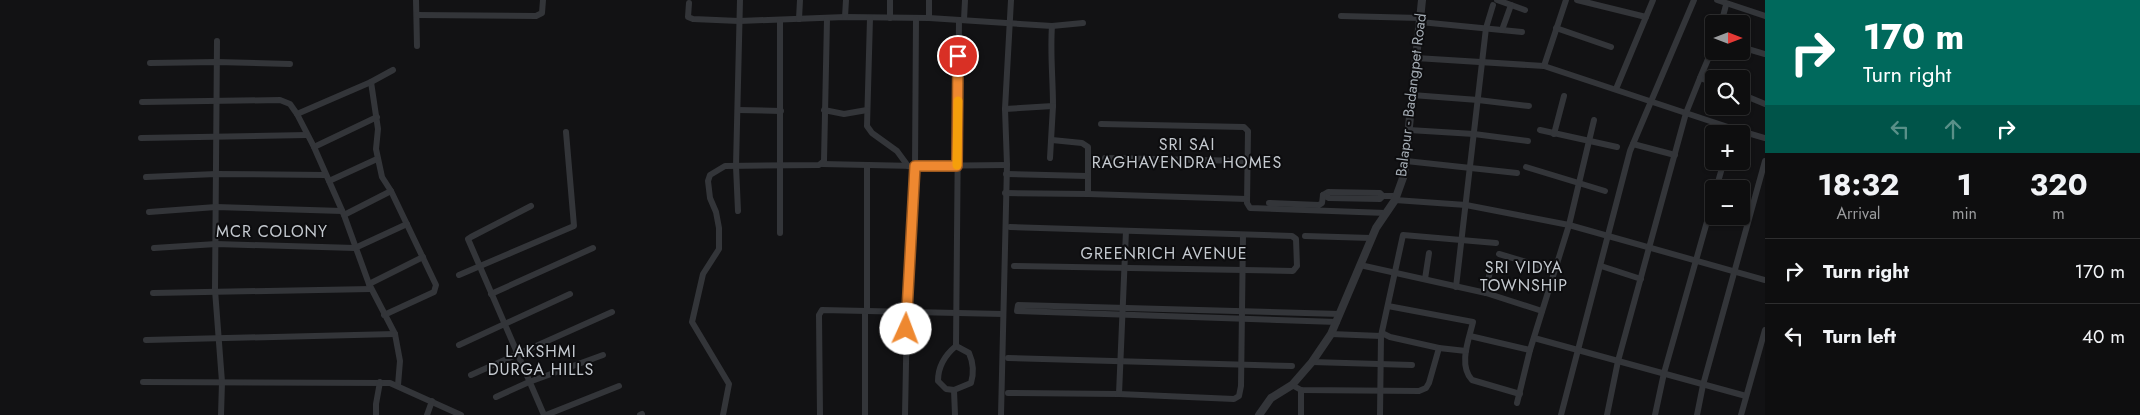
<!DOCTYPE html>
<html lang="en">
<head>
<meta charset="utf-8">
<style>
  :root { --surface:#0e0e0f; --page:#1c1c1d; --text:#f1f3f6; --muted:#9b9c9e; --line:#2e2e2f }
  body { margin:0; font-family:Jost,sans-serif; background:var(--page); color:var(--text); height:100vh; display:flex; flex-direction:column; font-size:19px; white-space:nowrap }
  * { box-sizing:border-box; margin:0 }
  p { font-size:16px; color:var(--muted) }
  .icon { flex:none; width:28px; height:28px; fill:none; stroke:currentColor; stroke-width:2; stroke-linecap:round; stroke-linejoin:round }
  .map { position:relative; flex:1; overflow:hidden }
  .drawer { display:flex; flex-direction:column; background:var(--surface); width:375px }
  .drawer>* { flex:none }
  .banner { background:#00695c; color:#fff; overflow:hidden }
  .needle { width:32px; rotate:90deg }
  .tools { position:absolute; left:1705px; top:15px; display:grid; gap:10px }
  .tools a { display:grid; place-items:center; width:45px; height:45px; border-radius:5px; background:var(--surface); box-shadow:0 1px 4px #0004,0 0 0 1px var(--line); font-size:25px }
  .pin { position:absolute; display:grid; place-items:center; width:42px; height:42px; color:#fff; margin:-21px; border:2px solid #fff; border-radius:50%; box-shadow:0 1px 5px #0007 }
  .me { position:absolute; width:55px; margin:-28px; rotate:2deg; stroke-linejoin:round; filter:drop-shadow(0 0 4px #0008) }
  .turn { display:flex; align-items:center; gap:18px; height:105px; padding:0 15px; font-size:22px }
  .turn .icon { width:65px; height:65px; stroke-width:2.5 }
  .turn b { display:block; font-size:35px; line-height:42px }
  .lanes { display:flex; align-items:center; height:48px; padding:0 15px; background:#0003; justify-content:center; gap:25px; direction:ltr }
  .lanes .off { opacity:.35 }
  .eta { display:flex; justify-content:space-evenly; align-items:center; height:85px; text-align:center }
  .eta b { font-size:30px; font-weight:700; line-height:35px }
  ul { padding:0; list-style:none }
  li { display:flex; align-items:center; gap:15px; height:65px; padding:0 15px; border-top:1px solid var(--line) }
  li div { flex:1 }
  li b { display:block; font-size:19px }
  li em { font-style:normal }
  main { display:flex; flex:1; min-height:0 }
  .map>svg:first-child { display:block }
  .lines { fill:none; stroke-linecap:round; stroke-linejoin:round }
  .minor { stroke:#333539; stroke-width:6 }
  .tertiary { stroke:#333539; stroke-width:8 }
  .route-casing { stroke:#9b581f; stroke-width:12 }
  .route { stroke:#ee8830; stroke-width:9 }
  .slow { stroke:#f59e0b; stroke-width:9 }
  .labels { text-anchor:middle; dominant-baseline:central; stroke-width:4; stroke-linejoin:round; paint-order:stroke }
  .street-label { font-size:15px; fill:#a4acb4; stroke:#0d0d0f }
  .neighbourhood-label { font-size:16px; letter-spacing:1px; fill:#c5cad0; stroke:#0d0d0f }
</style>
</head>
<body>
<main>
<div class="map">
<svg width="1765" height="415" viewBox="0 0 1765 415">
  <rect width="100%" height="100%" fill="#121214"/>
  <g class="lines">
    <!-- minor -->
    <g class="minor">
      <path d="M416 0 417 46"/>
      <path d="M1497 0 1525 10"/>
      <path d="M1577 0 1646 17"/>
      <path d="M1717 0 1765 16"/>
      <path d="M689 3 688 17 693 19 739 21 845 17 929 18 1052 26 1083 23"/>
      <path d="M417 15 536 16 542 13 543 0"/>
      <path d="M1341 16 1420 18"/>
      <path d="M845 17 846 0"/>
      <path d="M870 18 867 126 872 133 897 151 908 166"/>
      <path d="M890 18V0"/>
      <path d="M929 18V0"/>
      <path d="M799 19 800 0"/>
      <path d="M964 20 965 0"/>
      <path d="M1420 22 1522 32"/>
      <path d="M1721 24 1726 5"/>
      <path d="M1556 28 1611 47"/>
      <path d="M1502 30 1511 5"/>
      <path d="M217 41 215 290 222 382 221 415"/>
      <path d="M1714 45 1700 78 1714 83"/>
      <path d="M1741 47 1765 54"/>
      <path d="M1416 58 1544 66 1734 129 1765 138"/>
      <path d="M150 63 217 62 290 64"/>
      <path d="M1544 66 1566 0"/>
      <path d="M371 82 378 129 376 149 382 177 391 191 436 285 434 292 384 315"/>
      <path d="M1616 89 1653 0"/>
      <path d="M1741 94 1765 104"/>
      <path d="M1412 95 1478 100 1529 106"/>
      <path d="M142 102 280 100 290 104 297 114 314 147 344 215 369 284 395 334 400 361 398 385"/>
      <path d="M1005 109 1053 106C1053 79 1050 53 1052 26"/>
      <path d="M738 110 781 111"/>
      <path d="M824 110 844 114 867 110"/>
      <path d="M297 114 371 82 393 70"/>
      <path d="M1101 124 1244 127 1248 131 1247 203 1250 208 1386 213"/>
      <path d="M1409 130 1474 134 1528 141"/>
      <path d="M1540 130 1617 147"/>
      <path d="M1554 134 1564 96"/>
      <path d="M141 138 307 135"/>
      <path d="M1052 140 1082 143 1088 147V194"/>
      <path d="M1633 144 1675 155"/>
      <path d="M314 147 377 117"/>
      <path d="M1050 158 1053 106"/>
      <path d="M1105 158 1247 161"/>
      <path d="M1406 161 1517 173"/>
      <path d="M822 164 915 166 1007 165"/>
      <path d="M1526 167 1605 191"/>
      <path d="M1006 174 1087 176"/>
      <path d="M146 177 216 174 325 175"/>
      <path d="M329 181 377 159"/>
      <path d="M1716 189 1724 161"/>
      <path d="M1005 193 1088 194 1247 199"/>
      <path d="M1323 195 1328 192 1380 193 1383 196H1397"/>
      <path d="M1323 195 1329 198 1380 199 1383 196"/>
      <path d="M1395 200 1466 205 1569 225 1765 280"/>
      <path d="M1269 203 1319 205 1322 203 1323 195"/>
      <path d="M531 206 471 237 468 239 544 415"/>
      <path d="M738 211 736 166 740 0"/>
      <path d="M149 212 216 207 342 211"/>
      <path d="M344 215 391 191"/>
      <path d="M1010 227 1292 236 1296 239 1297 266 1293 271 1014 266"/>
      <path d="M780 233V21"/>
      <path d="M1305 236 1371 238"/>
      <path d="M154 248 216 244 355 248 407 224"/>
      <path d="M1499 254 1554 270"/>
      <path d="M1360 265 1486 293 1542 311"/>
      <path d="M1601 266 1641 279"/>
      <path d="M459 275 574 226 566 132"/>
      <path d="M1425 279 1429 253"/>
      <path d="M369 284 423 257"/>
      <path d="M1456 287 1486 28 1493 5"/>
      <path d="M153 293 371 289"/>
      <path d="M1486 293 1491 265"/>
      <path d="M491 294 593 248"/>
      <path d="M1388 306 1473 322C1469 339 1458 365 1472 380L1520 394"/>
      <path d="M865 311V415"/>
      <path d="M867 311V165"/>
      <path d="M1337 322 1017 311 1018 305 1340 314"/>
      <path d="M1382 333 1390 337 1439 348 1466 351"/>
      <path d="M1331 334 1381 336"/>
      <path d="M1470 336 1530 350"/>
      <path d="M1534 338 1746 396"/>
      <path d="M146 340 395 334"/>
      <path d="M459 345 570 294"/>
      <path d="M1008 358 1292 366"/>
      <path d="M1312 362 1412 365"/>
      <path d="M471 375 612 312"/>
      <path d="M143 382 390 383 461 415"/>
      <path d="M1292 385 1301 390 1419 391 1426 388 1429 383 1439 348"/>
      <path d="M954 390 971 383C974 373 973 362 969 353L956 346"/>
      <path d="M1301 390V415"/>
      <path d="M1008 393 1119 394 1234 399 1239 396 1241 386 1243 235"/>
      <path d="M1119 394 1126 231"/>
      <path d="M496 397 529 382 603 355"/>
      <path d="M1517 403 1530 350 1569 225 1594 120"/>
      <path d="M376 415V404L380 382"/>
      <path d="M427 415 432 401"/>
      <path d="M546 415 619 386"/>
      <path d="M640 415 642 414"/>
      <path d="M723 415 729 384 692 322 703 274 719 249V228L716 212 710 198 708 181 710 175 725 166 819 165 824 161 827 19"/>
      <path d="M820 415 819 315 822 310 1003 314"/>
      <path d="M905 415 907 312 915 166 916 19"/>
      <path d="M955 415 954 390 946 389 938 381C938 367 945 355 956 346L959 20"/>
      <path d="M1001 415 1007 165 1005 109 1011 0"/>
      <path d="M1380 415 1381 336 1403 235 1496 243"/>
      <path d="M1561 415 1630 151 1694 0"/>
      <path d="M1607 415 1618 361 1686 113 1700 78"/>
      <path d="M1655 415 1664 373 1714 197"/>
      <path d="M1697 415 1703 385 1765 161"/>
      <path d="M1741 415 1765 330"/>
    </g>
    <!-- tertiary -->
    <path class="tertiary" d="M1259 415 1271 398 1292 385 1312 362 1331 334 1376 228 1395 200 1404 175 1422 0"/>
  </g>
  <g class="lines">
    <defs>
      <path id="route" d="M906 329 915 166H957L958 56"/>
    </defs>
    <!-- route casing -->
    <use href="#route" class="route-casing"/>
    <!-- route -->
    <use href="#route" class="route"/>
    <!-- slow -->
    <path class="slow" d="M957 165 958 101"/>
  </g>
  <g class="labels">
    <!-- street labels -->
    <g class="street-label">
      <text transform="translate(1411 95) rotate(-83)">Balapur - Badangpet Road</text>
    </g>
    <!-- neighbourhood labels -->
    <g class="neighbourhood-label">
      <text x="1187" y="144">SRI SAI<tspan x="1187" dy="18">RAGHAVENDRA HOMES</tspan></text>
      <text x="272" y="231">MCR COLONY</text>
      <text x="1164" y="253">GREENRICH AVENUE</text>
      <text x="1524" y="267">SRI VIDYA<tspan x="1524" dy="18">TOWNSHIP</tspan></text>
      <text x="541" y="351">LAKSHMI<tspan x="541" dy="18">DURGA HILLS</tspan></text>
    </g>
  </g>
</svg>
<div class="tools">
<a><svg class="needle" viewBox="-14 -14 28 28"><path d="M0-13l5 13h-10z" fill="#e53935"/><path d="M0 13l5-13h-10z" fill="#9b9c9e"/></svg></a>
<a><svg class="icon" aria-label="search" viewBox="0 0 24 24"><circle cx="10" cy="10" r="6"/><path d="M15 15l6 6"/></svg></a>
<a>+</a>
<a>−</a>
</div>
<div class="pin" style="left:958px;top:56px;background:#d93025"><svg class="icon" aria-label="arrive" viewBox="0 0 24 24"><path d="M6 21V4h12l-3 4 3 4H6"/></svg></div>
<svg class="me" style="left:906px;top:329px" viewBox="-20 -20 40 40"><circle r="19" fill="#fff"/><path d="M0-13L10 11 0 6-10 11z" fill="#ee8830"/></svg>
</div>
<section class="drawer">
<div class="banner">
<div class="turn"><svg class="icon" aria-label="right" viewBox="0 0 24 24"><path d="M7 20v-9h11M14 6l5 5-5 5"/></svg><div><b>170 m</b>Turn right</div></div>
<div class="lanes"><svg class="icon off" aria-label="left" viewBox="0 0 24 24"><path d="M17 20v-9H6M10 6l-5 5 5 5"/></svg><svg class="icon off" aria-label="ahead" viewBox="0 0 24 24"><path d="M12 20V5M6 11l6-6 6 6"/></svg><svg class="icon" aria-label="right" viewBox="0 0 24 24"><path d="M7 20v-9h11M14 6l5 5-5 5"/></svg></div>
</div>
<div class="eta">
<div><b>18:32</b><p>Arrival</p></div>
<div><b>1</b><p>min</p></div>
<div><b>320</b><p>m</p></div>
</div>
<ul>
<li><svg class="icon" aria-label="right" viewBox="0 0 24 24"><path d="M7 20v-9h11M14 6l5 5-5 5"/></svg><div><b>Turn right</b></div><em>170 m</em></li>
<li><svg class="icon" aria-label="left" viewBox="0 0 24 24"><path d="M17 20v-9H6M10 6l-5 5 5 5"/></svg><div><b>Turn left</b></div><em>40 m</em></li>
</ul>
</section>
</main>
</body>
</html>
